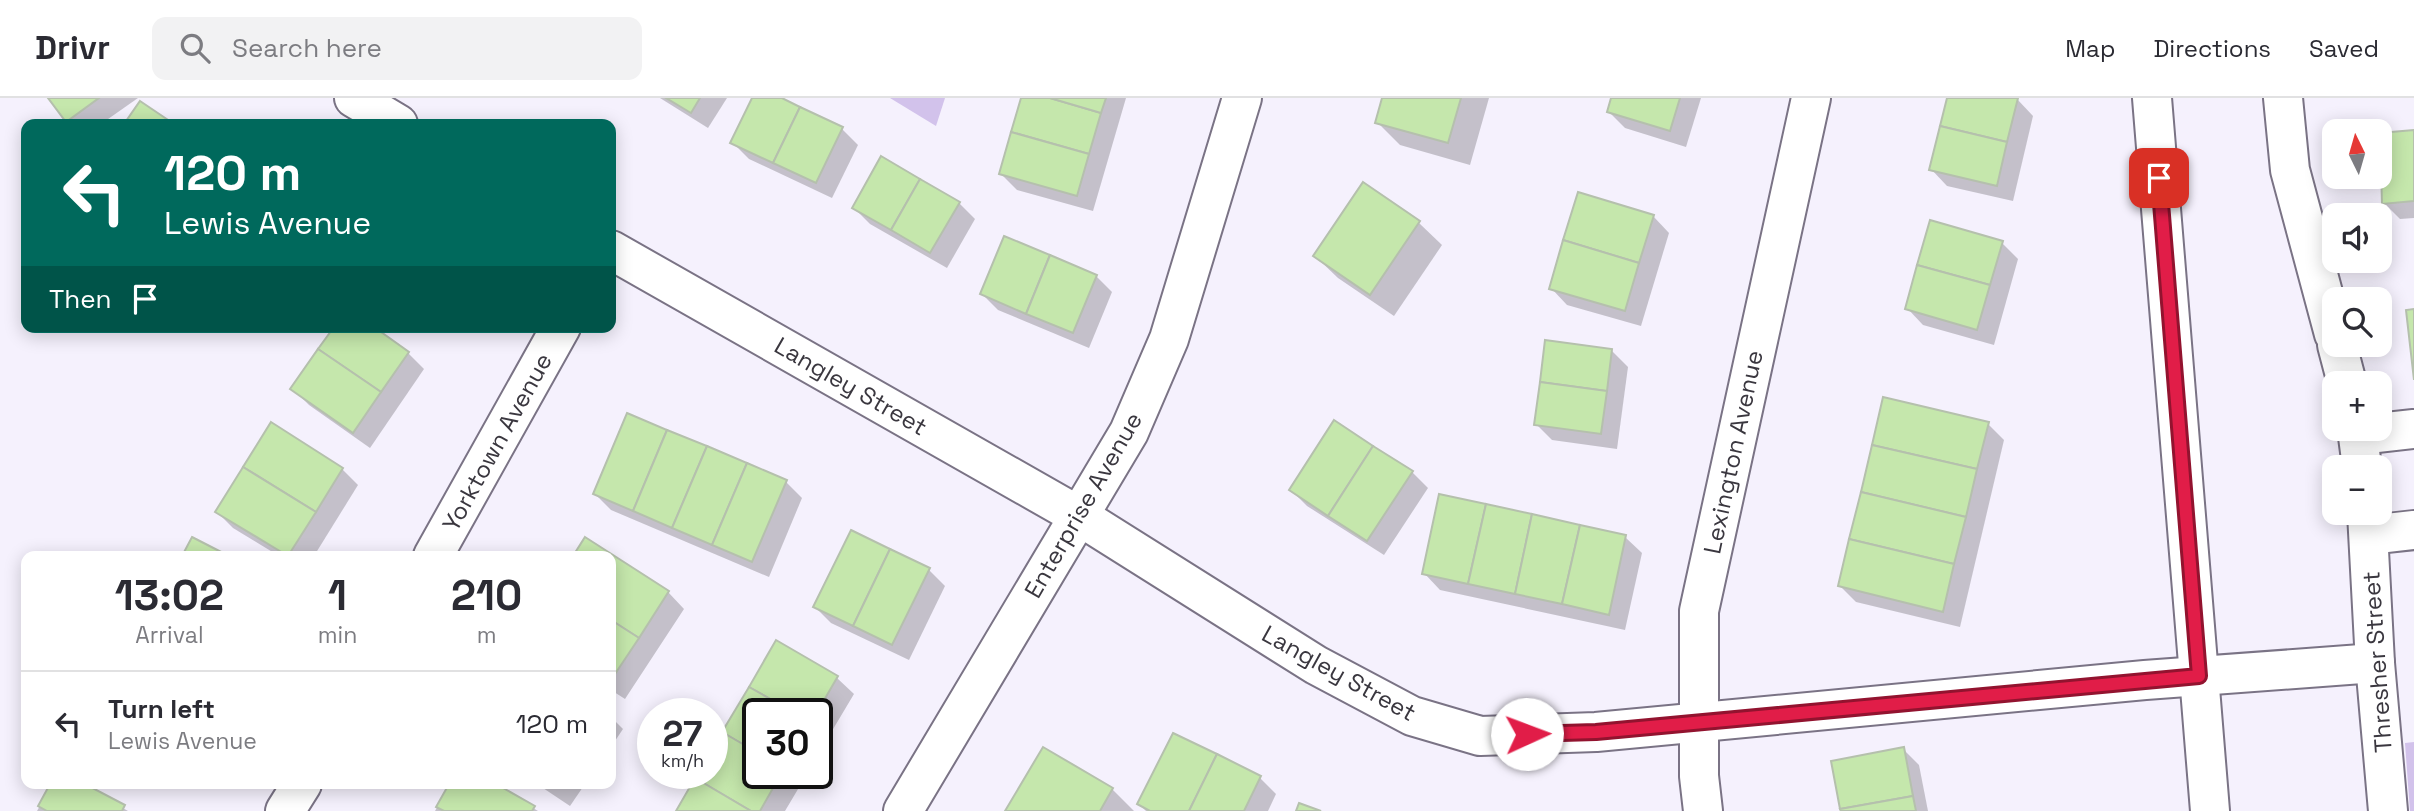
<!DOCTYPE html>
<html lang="en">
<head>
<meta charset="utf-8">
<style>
  :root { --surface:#fff; --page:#f2f2f3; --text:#2b2b33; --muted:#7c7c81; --line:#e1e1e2 }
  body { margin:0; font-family:"Space Grotesk",sans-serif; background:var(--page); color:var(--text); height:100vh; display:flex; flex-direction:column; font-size:26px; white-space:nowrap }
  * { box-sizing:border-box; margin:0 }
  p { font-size:23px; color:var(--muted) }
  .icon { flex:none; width:38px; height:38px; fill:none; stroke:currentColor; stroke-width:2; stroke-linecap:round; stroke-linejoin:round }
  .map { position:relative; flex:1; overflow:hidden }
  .side { position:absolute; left:21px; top:453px; width:595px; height:238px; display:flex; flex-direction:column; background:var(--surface); border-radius:14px; box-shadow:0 4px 18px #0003 }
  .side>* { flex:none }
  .guide { position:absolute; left:21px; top:21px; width:595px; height:214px; border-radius:14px; box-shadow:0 4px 18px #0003; background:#00695c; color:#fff; overflow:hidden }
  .needle { width:46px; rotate:355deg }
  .tools { position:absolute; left:2322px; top:21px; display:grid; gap:14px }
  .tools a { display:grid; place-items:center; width:70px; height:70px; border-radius:14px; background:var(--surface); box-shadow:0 4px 18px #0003; font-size:35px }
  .speed { position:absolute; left:637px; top:600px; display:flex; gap:14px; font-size:35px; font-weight:700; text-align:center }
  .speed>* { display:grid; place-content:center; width:91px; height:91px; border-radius:50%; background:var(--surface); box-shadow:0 4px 18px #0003; line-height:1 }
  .speed small { font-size:18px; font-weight:400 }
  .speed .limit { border:4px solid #111; border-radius:10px; background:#fff; color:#111 }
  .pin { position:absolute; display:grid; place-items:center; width:60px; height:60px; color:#fff; margin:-30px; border-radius:14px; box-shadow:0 4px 10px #0006 }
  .me { position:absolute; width:77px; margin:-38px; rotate:88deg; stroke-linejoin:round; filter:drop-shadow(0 0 5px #0008) }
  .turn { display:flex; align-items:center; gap:24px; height:147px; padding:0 28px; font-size:32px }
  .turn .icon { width:91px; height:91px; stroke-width:2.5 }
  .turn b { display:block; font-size:49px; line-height:60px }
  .then { display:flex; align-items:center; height:66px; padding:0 28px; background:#0003; gap:14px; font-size:26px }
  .eta { display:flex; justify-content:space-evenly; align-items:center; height:119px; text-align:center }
  .eta b { font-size:42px; font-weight:600; line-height:49px }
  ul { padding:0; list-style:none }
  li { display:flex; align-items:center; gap:21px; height:105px; padding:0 28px; border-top:2px solid var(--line) }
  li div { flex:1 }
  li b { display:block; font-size:26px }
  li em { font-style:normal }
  header { display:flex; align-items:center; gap:42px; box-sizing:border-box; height:98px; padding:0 35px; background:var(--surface); border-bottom:2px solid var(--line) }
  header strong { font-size:33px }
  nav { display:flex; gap:38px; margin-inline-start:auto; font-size:24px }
  .search { width:490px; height:63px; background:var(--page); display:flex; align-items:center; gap:18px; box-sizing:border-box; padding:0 24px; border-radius:14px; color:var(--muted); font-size:26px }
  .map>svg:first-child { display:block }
  .green { fill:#d2c2eb }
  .shadow { fill:#0003 }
  .building { fill:#c5e7ac; stroke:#b5c0ad; stroke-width:2 }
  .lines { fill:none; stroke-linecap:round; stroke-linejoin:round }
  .street-casing { stroke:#7a7385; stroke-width:42 }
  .secondary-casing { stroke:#7a7385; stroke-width:42 }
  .street { stroke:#fff; stroke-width:38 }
  .secondary { stroke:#fff; stroke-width:38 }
  .route-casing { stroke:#92132f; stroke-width:18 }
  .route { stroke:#e11d48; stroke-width:12 }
  .labels { text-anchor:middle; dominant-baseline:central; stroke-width:5; stroke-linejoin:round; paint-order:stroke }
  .street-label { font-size:24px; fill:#3a373f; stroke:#fff }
</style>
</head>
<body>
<header>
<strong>Drivr</strong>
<div class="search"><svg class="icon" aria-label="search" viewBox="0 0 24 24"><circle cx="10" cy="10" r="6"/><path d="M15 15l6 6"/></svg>Search here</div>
<nav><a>Map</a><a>Directions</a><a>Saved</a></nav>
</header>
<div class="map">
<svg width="2414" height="713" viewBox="0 0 2414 713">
  <rect width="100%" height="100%" fill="#f5f1fd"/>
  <!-- green -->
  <g class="green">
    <path d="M890 0H945L936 28Z"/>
    <path d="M2414 644V713H2410L2405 645Z"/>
  </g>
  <!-- shadow -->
  <g class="shadow">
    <path d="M50 0H138L101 26H70Z"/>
    <path d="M660 0H727L708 30Z"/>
    <path d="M754 0H778L842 31 858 47 832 100 749 61 732 44Z"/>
    <path d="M1023 0H1126L1093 113 1017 92 1001 76Z"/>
    <path d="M1384 0H1489L1470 67 1400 47 1377 24Z"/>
    <path d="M1613 0H1701L1686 49 1625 30 1609 14Z"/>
    <path d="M1948 0H2011L2017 1 2033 18 2013 103 1947 88 1931 71Z"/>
    <path d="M2414 34V120L2400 121 2384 105 2380 37Z"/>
    <path d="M1363 87 1419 125 1442 147 1394 218 1338 180 1315 158Z"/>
    <path d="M959 105 975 121 947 170 870 126 854 110Z"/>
    <path d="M1653 118 1669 135 1641 228 1567 207 1551 190Z"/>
    <path d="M2002 145 2018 161 1994 247 1923 227 1907 210Z"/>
    <path d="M1096 178 1112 194 1089 250 998 212 982 196Z"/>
    <path d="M1611 252 1628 269 1617 351 1552 342 1536 326Z"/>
    <path d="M408 255 424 271 370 350 309 307 293 291Z"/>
    <path d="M1988 326 2004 342 1960 529 1856 504 1840 488Z"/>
    <path d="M271 327 342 371 358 387 314 458H279L233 430 217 414Z"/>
    <path d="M1412 374 1428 390 1384 457 1307 408 1291 392Z"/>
    <path d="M786 384 802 400 769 479 611 412 595 396Z"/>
    <path d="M1625 439 1642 455 1625 532 1440 492 1424 475Z"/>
    <path d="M586 442 668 494 684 511 625 601 611 592V458H575Z"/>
    <path d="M929 472 945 488 909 562 831 525 815 509Z"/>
    <path d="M777 545 837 580 854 596 817 658V616H758V676H807L785 713H678L700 676H712Z"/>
    <path d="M611 619 623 631 611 649Z"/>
    <path d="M1044 651 1112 691 1134 713H1007Z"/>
    <path d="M1903 651 1919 667 1928 713H1842Z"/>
    <path d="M1260 680 1276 696 1268 713H1146L1139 706Z"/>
    <path d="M52 686H81L128 713H37Z"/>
    <path d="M143 686H154L150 691Z"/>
    <path d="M451 686H493L538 713H435Z"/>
    <path d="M537 686H585L570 708Z"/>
  </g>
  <!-- building -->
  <g class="building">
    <path d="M48 0H99L66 24Z"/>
    <path d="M666 0H700L691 15Z"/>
    <path d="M752 0H782L800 9 773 65 730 45Z"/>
    <path d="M1021 0H1050L1101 15 1089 56 1011 34Z"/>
    <path d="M1050 0H1106L1101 15Z"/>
    <path d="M1382 0H1461L1448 45 1375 25Z"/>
    <path d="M1611 0H1680L1670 33 1607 14Z"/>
    <path d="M1947 0H2018L2007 44 1940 28Z"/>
    <path d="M140 3 174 26H124Z"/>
    <path d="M800 9 843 29 816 85 773 65Z"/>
    <path d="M1940 28 2007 44 1997 88 1929 72Z"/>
    <path d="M2414 32V103L2382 106 2380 35Z"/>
    <path d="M1011 34 1089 56 1077 98 999 76Z"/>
    <path d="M881 58 920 81 891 132 852 110Z"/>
    <path d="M920 81 960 104 930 155 891 132Z"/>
    <path d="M1363 84 1420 123 1370 197 1313 158Z"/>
    <path d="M1578 94 1654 117 1639 165 1563 142Z"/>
    <path d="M1930 122 2003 143 1990 187 1917 167Z"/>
    <path d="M1004 138 1050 157 1026 216 980 196Z"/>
    <path d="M1563 142 1639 165 1625 213 1549 191Z"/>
    <path d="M1050 157 1097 177 1073 235 1026 216Z"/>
    <path d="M1917 167 1990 187 1977 232 1905 211Z"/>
    <path d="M2414 211V282L2406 212Z"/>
    <path d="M334 229H374L409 254 381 294 318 251Z"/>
    <path d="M1545 242 1612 251 1607 293 1540 284Z"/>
    <path d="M318 251 381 294 353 335 290 291Z"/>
    <path d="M1540 284 1607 293 1601 336 1534 327Z"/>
    <path d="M1883 299 1989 324 1977 371 1872 347Z"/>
    <path d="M627 315 667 332 633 413 593 396Z"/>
    <path d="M1334 322 1373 348 1328 418 1289 392Z"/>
    <path d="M271 324 343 370 316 414 243 369Z"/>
    <path d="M667 332 707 348 672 430 633 413Z"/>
    <path d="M1872 347 1977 371 1966 419 1861 394Z"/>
    <path d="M707 348 747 365 712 447 672 430Z"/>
    <path d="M1373 348 1413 373 1367 443 1328 418Z"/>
    <path d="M747 365 787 382 752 464 712 447Z"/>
    <path d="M243 369 316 414 288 458 215 414Z"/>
    <path d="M1861 394 1966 419 1954 466 1849 441Z"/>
    <path d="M1439 396 1486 406 1468 486 1422 476Z"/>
    <path d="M1486 406 1532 416 1515 496 1468 486Z"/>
    <path d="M1532 416 1580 427 1562 506 1515 496Z"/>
    <path d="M1580 427 1626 437 1609 517 1562 506Z"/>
    <path d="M851 432 890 451 853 528 813 509Z"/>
    <path d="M192 439 229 458H182Z"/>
    <path d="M585 439 669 493 639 540 611 522V458H573Z"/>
    <path d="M1849 441 1954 466 1943 514 1838 488Z"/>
    <path d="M890 451 930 470 892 547 853 528Z"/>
    <path d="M611 522 639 540 611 582Z"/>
    <path d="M776 542 838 578 816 616H797L749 589Z"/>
    <path d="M749 589 797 616H758V655L722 634Z"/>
    <path d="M722 634 758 655V676H781L760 713H751L695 680 698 676H712V651Z"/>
    <path d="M1173 635 1217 656 1189 713H1150L1137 706Z"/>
    <path d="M1043 649 1113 690 1100 713H1005Z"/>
    <path d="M1904 649 1913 698 1840 711 1831 663Z"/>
    <path d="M1217 656 1261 678 1244 713H1189Z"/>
    <path d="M695 680 751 713H676Z"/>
    <path d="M50 686H85L125 707 122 713H47L38 708Z"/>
    <path d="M449 686H496L535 708 532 713H444L436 709Z"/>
    <path d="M1913 698 1916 713H1841L1840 711Z"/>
    <path d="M1299 705 1321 713H1296Z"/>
  </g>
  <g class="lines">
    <defs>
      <g id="street">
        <path d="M354 0 398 26"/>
        <path d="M2283 0 2290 72 2334 236"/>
        <path d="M611 152 1079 418 1316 567 1412 618 1480 638 1596 634 2145 582 2375 565"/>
        <path d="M2337 247 2347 285"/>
        <path d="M2357 331 2362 369"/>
        <path d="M2359 337 2414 331"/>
        <path d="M2367 415 2375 565 2388 713"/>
        <path d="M2369 437 2414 432"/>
        <path d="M433 458 561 229"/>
        <path d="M285 713 302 686"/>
        <path d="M903 713 1129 334 1169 241 1242 0"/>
        <path d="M1703 713 1699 678V513L1811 0"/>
      </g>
      <path id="secondary" d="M2152 0 2210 713"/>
    </defs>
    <!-- street casing -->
    <use href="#street" class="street-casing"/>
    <!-- secondary casing -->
    <use href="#secondary" class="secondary-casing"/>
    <!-- street -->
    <use href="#street" class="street"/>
    <!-- secondary -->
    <use href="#secondary" class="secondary"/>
  </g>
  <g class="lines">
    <defs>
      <path id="route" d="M1527 636 1596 634 2199 578 2159 80"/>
    </defs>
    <!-- route casing -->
    <use href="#route" class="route-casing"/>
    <!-- route -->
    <use href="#route" class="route"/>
  </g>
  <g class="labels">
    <!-- street labels -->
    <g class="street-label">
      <text transform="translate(851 288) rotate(30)">Langley Street</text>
      <text transform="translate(497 344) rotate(-61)">Yorktown Avenue</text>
      <text transform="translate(1733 354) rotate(-78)">Lexington Avenue</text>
      <text transform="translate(1083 407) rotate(-60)">Enterprise Avenue</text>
      <text transform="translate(2377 564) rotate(-94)">Thresher Street</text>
      <text transform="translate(1339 575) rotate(29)">Langley Street</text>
    </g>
  </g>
</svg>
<div class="tools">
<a><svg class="needle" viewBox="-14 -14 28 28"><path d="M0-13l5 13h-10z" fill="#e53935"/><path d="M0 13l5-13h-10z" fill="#7c7c81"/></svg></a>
<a><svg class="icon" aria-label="sound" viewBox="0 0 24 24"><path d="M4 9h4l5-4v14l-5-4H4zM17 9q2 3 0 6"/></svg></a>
<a><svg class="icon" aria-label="search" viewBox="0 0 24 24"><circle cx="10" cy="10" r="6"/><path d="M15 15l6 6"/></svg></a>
<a>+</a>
<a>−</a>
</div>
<div class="speed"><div>27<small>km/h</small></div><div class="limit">30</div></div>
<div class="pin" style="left:2159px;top:80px;background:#d93025"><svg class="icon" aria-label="arrive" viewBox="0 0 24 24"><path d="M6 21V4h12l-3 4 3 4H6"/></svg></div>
<svg class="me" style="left:1527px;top:636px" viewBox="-20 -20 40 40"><circle r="19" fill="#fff"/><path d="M0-13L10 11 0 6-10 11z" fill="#e11d48"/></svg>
<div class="guide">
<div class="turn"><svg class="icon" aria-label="left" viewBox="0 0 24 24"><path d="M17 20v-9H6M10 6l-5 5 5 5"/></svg><div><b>120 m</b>Lewis Avenue</div></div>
<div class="then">Then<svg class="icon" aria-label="arrive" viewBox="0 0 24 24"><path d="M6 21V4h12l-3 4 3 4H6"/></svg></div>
</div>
<section class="side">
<div class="eta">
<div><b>13:02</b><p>Arrival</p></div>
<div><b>1</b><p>min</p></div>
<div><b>210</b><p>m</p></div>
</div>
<ul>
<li><svg class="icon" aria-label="left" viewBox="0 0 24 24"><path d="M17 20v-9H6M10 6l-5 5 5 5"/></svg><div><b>Turn left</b><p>Lewis Avenue</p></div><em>120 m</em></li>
</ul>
</section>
</div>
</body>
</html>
